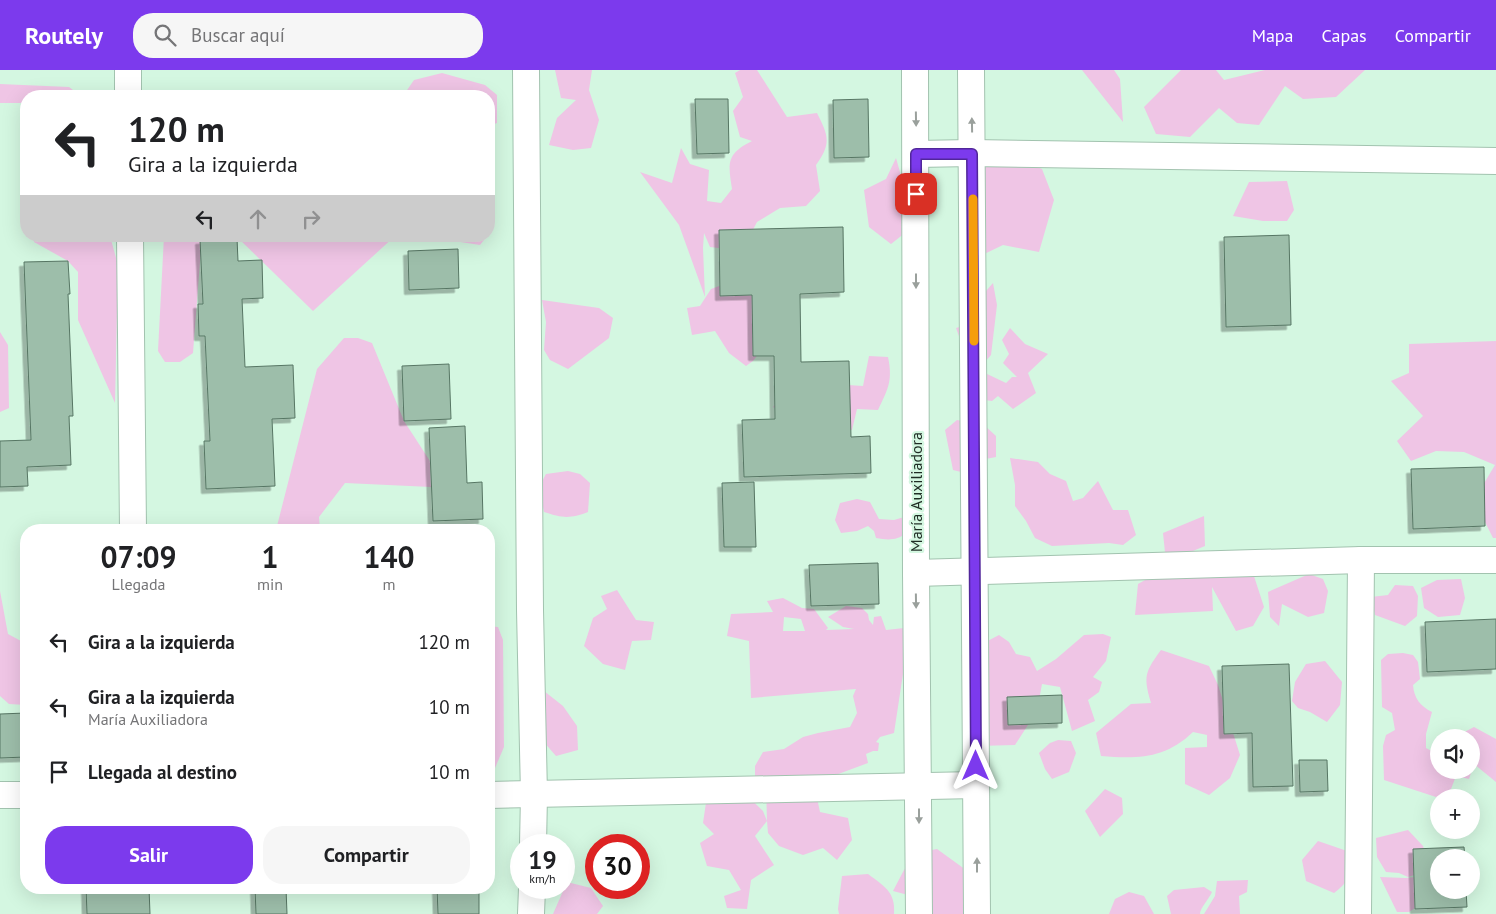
<!DOCTYPE html>
<html lang="es">
<head>
<meta charset="utf-8">
<style>
  :root { --surface:#fff; --page:#f6f6f6; --text:#202124; --muted:#757577; --accent:#7c3aed }
  body { margin:0; font-family:"PT Sans",sans-serif; background:var(--page); color:var(--text); height:100vh; display:flex; flex-direction:column; font-size:19px; white-space:nowrap }
  * { box-sizing:border-box; margin:0 }
  p { font-size:16px; color:var(--muted) }
  .icon { flex:none; width:28px; height:28px; fill:none; stroke:currentColor; stroke-width:2; stroke-linecap:round; stroke-linejoin:round }
  .map { position:relative; flex:1; overflow:hidden }
  .details { position:absolute; left:20px; top:454px; width:475px; height:370px; display:flex; flex-direction:column; background:var(--surface); border-radius:20px; box-shadow:0 5px 20px #0002 }
  .details>* { flex:none }
  .banner { position:absolute; left:20px; top:20px; width:475px; height:152px; border-radius:20px; box-shadow:0 5px 20px #0002; background:#fff; color:var(--text); overflow:hidden }
  .buttons { position:absolute; left:1430px; top:659px; display:grid; gap:10px }
  .buttons a { display:grid; place-items:center; width:50px; height:50px; border-radius:50%; background:var(--surface); box-shadow:0 5px 20px #0002; font-size:25px }
  .speed { position:absolute; left:510px; top:764px; display:flex; gap:10px; font-size:25px; font-weight:700; text-align:center }
  .speed>* { display:grid; place-content:center; width:65px; height:65px; border-radius:50%; background:var(--surface); box-shadow:0 5px 20px #0002; line-height:1 }
  .speed small { font-size:12px; font-weight:400 }
  .speed .limit { border:8px solid #d22; background:#fff; color:#111 }
  .pin { position:absolute; display:grid; place-items:center; width:42px; height:42px; color:#fff; margin:-21px; border-radius:10px; box-shadow:0 2px 8px #0006 }
  .me { position:absolute; width:55px; margin:-28px; rotate:0deg; stroke-linejoin:round; filter:drop-shadow(0 0 4px #0008) }
  .turn { display:flex; align-items:center; gap:18px; height:105px; padding:0 25px; font-size:22px }
  .turn .icon { width:65px; height:65px; stroke-width:2.5 }
  .turn b { display:block; font-size:35px; line-height:42px }
  .lanes { display:flex; align-items:center; height:48px; padding:0 25px; background:#0003; justify-content:center; gap:25px; direction:ltr }
  .lanes .off { opacity:.35 }
  .eta { display:flex; justify-content:space-evenly; align-items:center; height:85px; text-align:center }
  .eta b { font-size:30px; font-weight:700; line-height:35px }
  .button { display:flex; gap:10px; margin-top:auto; padding:10px 25px }
  .button a { flex:1; height:58px; border-radius:20px; background:var(--accent); color:#fff; font-size:20px; font-weight:700; line-height:58px; text-align:center }
  .button a+a { background:var(--page); color:var(--text) }
  ul { padding:0; list-style:none }
  li { display:flex; align-items:center; gap:15px; height:65px; padding:0 25px }
  li div { flex:1 }
  li b { display:block; font-size:19px }
  li em { font-style:normal }
  header { display:flex; align-items:center; gap:30px; box-sizing:border-box; height:70px; padding:0 25px; background:var(--accent); color:#fff }
  header strong { font-size:24px }
  nav { display:flex; gap:28px; margin-inline-start:auto; font-size:18px }
  .search { width:350px; height:45px; background:var(--page); display:flex; align-items:center; gap:12px; box-sizing:border-box; padding:0 18px; border-radius:20px; color:var(--muted); font-size:19px }
  .map>svg:first-child { display:block }
  .green { fill:#efc5e5; fill-rule:evenodd }
  .building { fill:#9dbeaa; stroke:#577664; filter:url(#shadow) }
  .lines { fill:none; stroke-linecap:round; stroke-linejoin:round }
  .street-casing { stroke:#a2c3af; stroke-width:28 }
  .street { stroke:#fff; stroke-width:26 }
  .oneway { fill:#9aa09c }
  .route-casing { stroke:#51269a; stroke-width:12 }
  .route { stroke:#7c3aed; stroke-width:9 }
  .slow { stroke:#f59e0b; stroke-width:9 }
  .labels { text-anchor:middle; dominant-baseline:central; stroke-width:4.5; stroke-linejoin:round; paint-order:stroke }
  .street-label { font-size:16px; fill:#1f2c24; stroke:#d4f7e1 }
</style>
</head>
<body>
<header>
<strong>Routely</strong>
<div class="search"><svg class="icon" aria-label="search" viewBox="0 0 24 24"><circle cx="10" cy="10" r="6"/><path d="M15 15l6 6"/></svg>Buscar aquí</div>
<nav><a>Mapa</a><a>Capas</a><a>Compartir</a></nav>
</header>
<div class="map">
<svg width="1496" height="844" viewBox="0 0 1496 844">
  <defs>
    <filter id="shadow"><feDropShadow dx="-4.5" dy="4.5" stdDeviation="0" flood-color="#0004"/></filter>
  </defs>
  <rect width="100%" height="100%" fill="#d4f7e1"/>
  <!-- green -->
  <g class="green">
    <path d="M555 0H592L589 20 599 50 591 78 573 80 549 75 557 48 576 30 561 28Z"/>
    <path d="M740 0H757L787 47 817 43C828 65 832 73 816 95L820 121 806 136 780 138 757 152 742 181 710 177 704 163 703 178 705 227 679 155 640 102 672 113 681 78 690 94 709 100 707 131 721 133 732 119C728 93 726 84 752 71L740 67 733 41 743 27 735 3Z"/>
    <path d="M1082 0H1114L1120 9 1123 52Z"/>
    <path d="M1181 0H1216L1224 10 1265 0H1365L1336 27 1303 29 1285 16 1259 55 1237 53 1219 38 1190 67 1156 64 1144 37Z"/>
    <path d="M442 3 485 15 497 25V53L489 56V26H403L414 10Z"/>
    <path d="M0 14 69 17 81 26H26V33H0Z"/>
    <path d="M991 77 1042 99 1054 130 1039 182 1003 175 978 187 971 117Z"/>
    <path d="M896 88 915 155 891 174 869 157 864 120 886 109Z"/>
    <path d="M1287 111 1294 140 1287 151H1263L1233 146 1249 112Z"/>
    <path d="M34 166H110L118 195 115 333 78 250V202L68 191 34 172Z"/>
    <path d="M164 166H202L193 283 180 292H165L158 281Z"/>
    <path d="M236 166H395L313 241Z"/>
    <path d="M421 166H487L480 175Z"/>
    <path d="M746 206 773 265 753 291 746 296 729 283 715 261 692 265 687 238 700 236 711 219Z"/>
    <path d="M993 213 997 235 991 285 983 294 965 283 956 258 976 252 966 244Z"/>
    <path d="M542 230 599 238 613 248 609 268 568 299 550 290 544 280 546 252Z"/>
    <path d="M1010 258 1025 274 1048 284 1028 303 1036 323 1013 339 998 326 992 331 984 330 985 303 1006 313 1012 307H1017L1003 293 1009 284 1002 270Z"/>
    <path d="M0 262 8 275 9 338 0 342Z"/>
    <path d="M344 268H358L372 273 404 351 430 391 431 417 345 413 319 447 320 460H276L317 299Z"/>
    <path d="M1496 271V468H1493L1474 430 1495 395 1464 382 1436 381 1411 391 1397 371 1423 346 1391 311 1409 303V274Z"/>
    <path d="M869 286 888 287C893 311 888 319 878 340L857 339 852 360 826 362 792 349 773 337 793 314H833L863 316Z"/>
    <path d="M957 350 984 355 996 366V387L975 391 969 404 953 400 945 360Z"/>
    <path d="M1010 388 1038 392 1050 404 1066 411 1073 431 1083 428 1098 411 1113 440H1128L1136 465 1123 475 1109 473 1052 476 1035 468 1026 451 1015 436V415Z"/>
    <path d="M568 401 580 404 590 413 588 442C570 449 562 448 544 442L539 417 546 404Z"/>
    <path d="M857 429 870 432 879 449 894 450 904 447 906 463C897 471 887 470 876 468L874 461 868 456 857 461 841 463 835 450 840 433Z"/>
    <path d="M1204 446 1205 476 1166 492 1163 463Z"/>
    <path d="M1177 492 1252 500 1264 537 1253 556 1236 561 1212 517 1213 541 1135 545 1138 514Z"/>
    <path d="M1309 504 1323 509 1328 521 1324 543 1308 547 1282 534 1279 556 1270 547 1268 522Z"/>
    <path d="M1461 509 1465 528 1460 545 1438 547 1424 538 1421 518 1437 510Z"/>
    <path d="M1395 515 1413 516 1418 526 1417 546 1405 556 1375 545 1371 527 1388 525Z"/>
    <path d="M617 520 636 550 654 552 651 570 632 571 625 600 603 594 584 576 593 548 607 539 601 526Z"/>
    <path d="M0 521 8 564 21 571H26V635L9 634 0 626Z"/>
    <path d="M783 528 802 538 814 539 828 558 826 560 854 559 843 557 828 547 846 536 862 538 868 544 869 550 873 555 874 547 881 546 886 560 904 558 908 571 894 663 880 667 876 672 879 673 878 681H873L866 684 868 693 806 716 817 728 820 742 848 748 852 770 837 790 823 778 803 785 779 776 768 763 767 751 755 766 774 795 751 810 747 839 727 838 724 826 741 820 729 800 707 796 700 773 714 764 703 753 708 719 735 714 763 741 767 751 766 715 755 712V696L763 682 784 679 803 667 818 663 850 657 857 643 853 626 856 619 751 628 749 571 727 566 731 544 773 542 767 531ZM784 547 801 549 805 561H783Z"/>
    <path d="M489 556 498 557 503 570 504 677 492 705 489 707Z"/>
    <path d="M1103 564 1111 567 1106 591 1093 607 1102 612 1099 622 1088 630 1095 651 1072 661 1060 617 1042 614 1037 641 1015 675 977 676 963 605 961 585 999 565 1009 572 1016 584 1030 587 1037 601 1056 589 1084 565Z"/>
    <path d="M1161 580 1209 596 1218 615 1240 685 1230 708 1209 725 1185 714V678L1207 677V665L1193 662C1165 689 1137 689 1101 686L1096 663 1131 634 1151 633C1143 606 1145 602 1161 580Z"/>
    <path d="M1403 583 1413 585 1418 592 1420 609 1413 615C1414 628 1420 636 1432 642L1426 664V678L1437 684 1439 681V700H1471V668L1455 667 1474 657 1496 669V712L1474 694 1469 709 1456 706 1451 719 1439 728 1384 710 1383 676 1386 665 1395 660 1392 643 1382 637 1381 590 1388 584Z"/>
    <path d="M1325 591 1342 612 1340 635 1327 652 1310 642 1298 638 1292 631 1295 612 1306 594Z"/>
    <path d="M544 621 563 636 577 656 578 680 556 686 536 663V646L545 639Z"/>
    <path d="M1058 670 1071 671 1076 683 1069 702 1052 709 1045 699 1039 683 1050 673Z"/>
    <path d="M1105 719 1122 728 1123 744 1100 767 1085 741Z"/>
    <path d="M1408 760 1423 776 1431 800 1408 807 1399 803 1386 802 1377 787 1376 768Z"/>
    <path d="M1318 771 1347 781C1353 802 1352 809 1334 823L1306 811 1302 790Z"/>
    <path d="M937 779 966 800 970 844H928L923 829 893 821 904 800 916 783Z"/>
    <path d="M868 804C884 816 896 822 894 844H839L838 839 842 806Z"/>
    <path d="M1425 806 1432 827 1409 842H1397L1380 807 1405 808Z"/>
    <path d="M1248 810 1247 822 1239 826 1240 844H1204L1215 826 1217 811Z"/>
    <path d="M567 812 591 818 603 836 597 844H553Z"/>
    <path d="M1204 817 1212 822C1209 829 1200 838 1200 844H1171L1167 826 1174 820Z"/>
    <path d="M1129 822 1144 826 1154 844H1109L1115 829Z"/>
  </g>
  <!-- building -->
  <g class="building">
    <path d="M695 29H728L729 83 697 84Z"/>
    <path d="M868 29 869 87 834 88 833 30Z"/>
    <path d="M843 157 844 222 800 224 801 292 849 291 851 367 870 366 871 403 744 407 742 350 775 349 774 286H753L752 225 720 226 719 160Z"/>
    <path d="M1289 165 1291 255 1226 257 1224 167Z"/>
    <path d="M237 168 238 191 262 190 263 228 242 229 245 297 293 295 295 348 272 349 275 416 206 419 204 371H210L205 266H199L198 234H203L200 170Z"/>
    <path d="M458 179 459 218 409 220 408 181Z"/>
    <path d="M68 191 70 224H68L73 346H69L71 395 27 397 28 416 0 417V371L31 370 24 192Z"/>
    <path d="M449 294 451 349 404 351 402 296Z"/>
    <path d="M465 356 467 413 482 412 483 449 433 451 429 358Z"/>
    <path d="M1484 397 1485 456 1413 459 1411 399Z"/>
    <path d="M754 412 756 477H724L722 413Z"/>
    <path d="M878 493 879 534 811 536 809 495Z"/>
    <path d="M1496 549V599L1427 602 1425 552Z"/>
    <path d="M1289 594 1293 716 1253 717 1252 663 1224 664 1222 596Z"/>
    <path d="M1062 625V653L1008 655 1007 627Z"/>
    <path d="M26 643V687L0 688V644Z"/>
    <path d="M1299 690H1327L1328 721 1300 722Z"/>
    <path d="M1464 777 1465 788H1439V820H1466L1467 837 1415 839 1413 779Z"/>
    <path d="M86 818H149L150 844H87Z"/>
    <path d="M255 818H286L287 844H256Z"/>
    <path d="M437 818H479V844H438Z"/>
  </g>
  <g class="lines">
    <defs>
      <g id="street">
        <path d="M128 0V26"/>
        <path d="M526 0 530 540 534 725 533 775"/>
        <path d="M915 0 916 503 919 844"/>
        <path d="M971 0 977 844"/>
        <path d="M916 84 972 83 1496 91"/>
        <path d="M130 166 133 460"/>
        <path d="M916 503 1361 490H1496"/>
        <path d="M0 725H26"/>
        <path d="M489 725 976 715"/>
        <path d="M531 844 532 818"/>
        <path d="M1358 844 1361 490"/>
      </g>
    </defs>
    <!-- street casing -->
    <use href="#street" class="street-casing"/>
    <!-- street -->
    <use href="#street" class="street"/>
  </g>
  <!-- one-way arrows -->
  <defs><path id="oneway-solid" d="M-6-.8H1V-3.2L6.5 0L1 3.2V.8H-6Z" transform="scale(1.25)"/></defs>
  <g class="oneway">
    <use href="#oneway-solid" transform="translate(916 49) rotate(89)"/>
    <use href="#oneway-solid" transform="translate(972 55) rotate(-91)"/>
    <use href="#oneway-solid" transform="translate(916 211) rotate(90)"/>
    <use href="#oneway-solid" transform="translate(916 531) rotate(89)"/>
    <use href="#oneway-solid" transform="translate(919 746) rotate(90)"/>
    <use href="#oneway-solid" transform="translate(977 795) rotate(-90)"/>
  </g>
  <g class="lines">
    <defs>
      <path id="route" d="M916 124V84H972L976 696"/>
    </defs>
    <!-- route casing -->
    <use href="#route" class="route-casing"/>
    <!-- route -->
    <use href="#route" class="route"/>
    <!-- slow -->
    <path class="slow" d="M973 129 974 271"/>
  </g>
  <g class="labels">
    <!-- street labels -->
    <g class="street-label">
      <text transform="translate(916 422) rotate(-90)">María Auxiliadora</text>
    </g>
  </g>
</svg>
<div class="buttons">
<a><svg class="icon" aria-label="sound" viewBox="0 0 24 24"><path d="M4 9h4l5-4v14l-5-4H4zM17 9q2 3 0 6"/></svg></a>
<a>+</a>
<a>−</a>
</div>
<div class="speed"><div>19<small>km/h</small></div><div class="limit">30</div></div>
<div class="pin" style="left:916px;top:124px;background:#d93025"><svg class="icon" aria-label="arrive" viewBox="0 0 24 24"><path d="M6 21V4h12l-3 4 3 4H6"/></svg></div>
<svg class="me" style="left:976px;top:696px" viewBox="-20 -20 40 40"><path d="M0-17L14 15 0 8-14 15z" fill="#7c3aed" stroke="#fff" stroke-width="4"/></svg>
<div class="banner">
<div class="turn"><svg class="icon" aria-label="left" viewBox="0 0 24 24"><path d="M17 20v-9H6M10 6l-5 5 5 5"/></svg><div><b>120 m</b>Gira a la izquierda</div></div>
<div class="lanes"><svg class="icon" aria-label="left" viewBox="0 0 24 24"><path d="M17 20v-9H6M10 6l-5 5 5 5"/></svg><svg class="icon off" aria-label="ahead" viewBox="0 0 24 24"><path d="M12 20V5M6 11l6-6 6 6"/></svg><svg class="icon off" aria-label="right" viewBox="0 0 24 24"><path d="M7 20v-9h11M14 6l5 5-5 5"/></svg></div>
</div>
<section class="details">
<div class="eta">
<div><b>07:09</b><p>Llegada</p></div>
<div><b>1</b><p>min</p></div>
<div><b>140</b><p>m</p></div>
</div>
<ul>
<li><svg class="icon" aria-label="left" viewBox="0 0 24 24"><path d="M17 20v-9H6M10 6l-5 5 5 5"/></svg><div><b>Gira a la izquierda</b></div><em>120 m</em></li>
<li><svg class="icon" aria-label="left" viewBox="0 0 24 24"><path d="M17 20v-9H6M10 6l-5 5 5 5"/></svg><div><b>Gira a la izquierda</b><p>María Auxiliadora</p></div><em>10 m</em></li>
<li><svg class="icon" aria-label="arrive" viewBox="0 0 24 24"><path d="M6 21V4h12l-3 4 3 4H6"/></svg><div><b>Llegada al destino</b></div><em>10 m</em></li>
</ul>
<div class="button"><a>Salir</a><a>Compartir</a></div>
</section>
</div>
</body>
</html>
